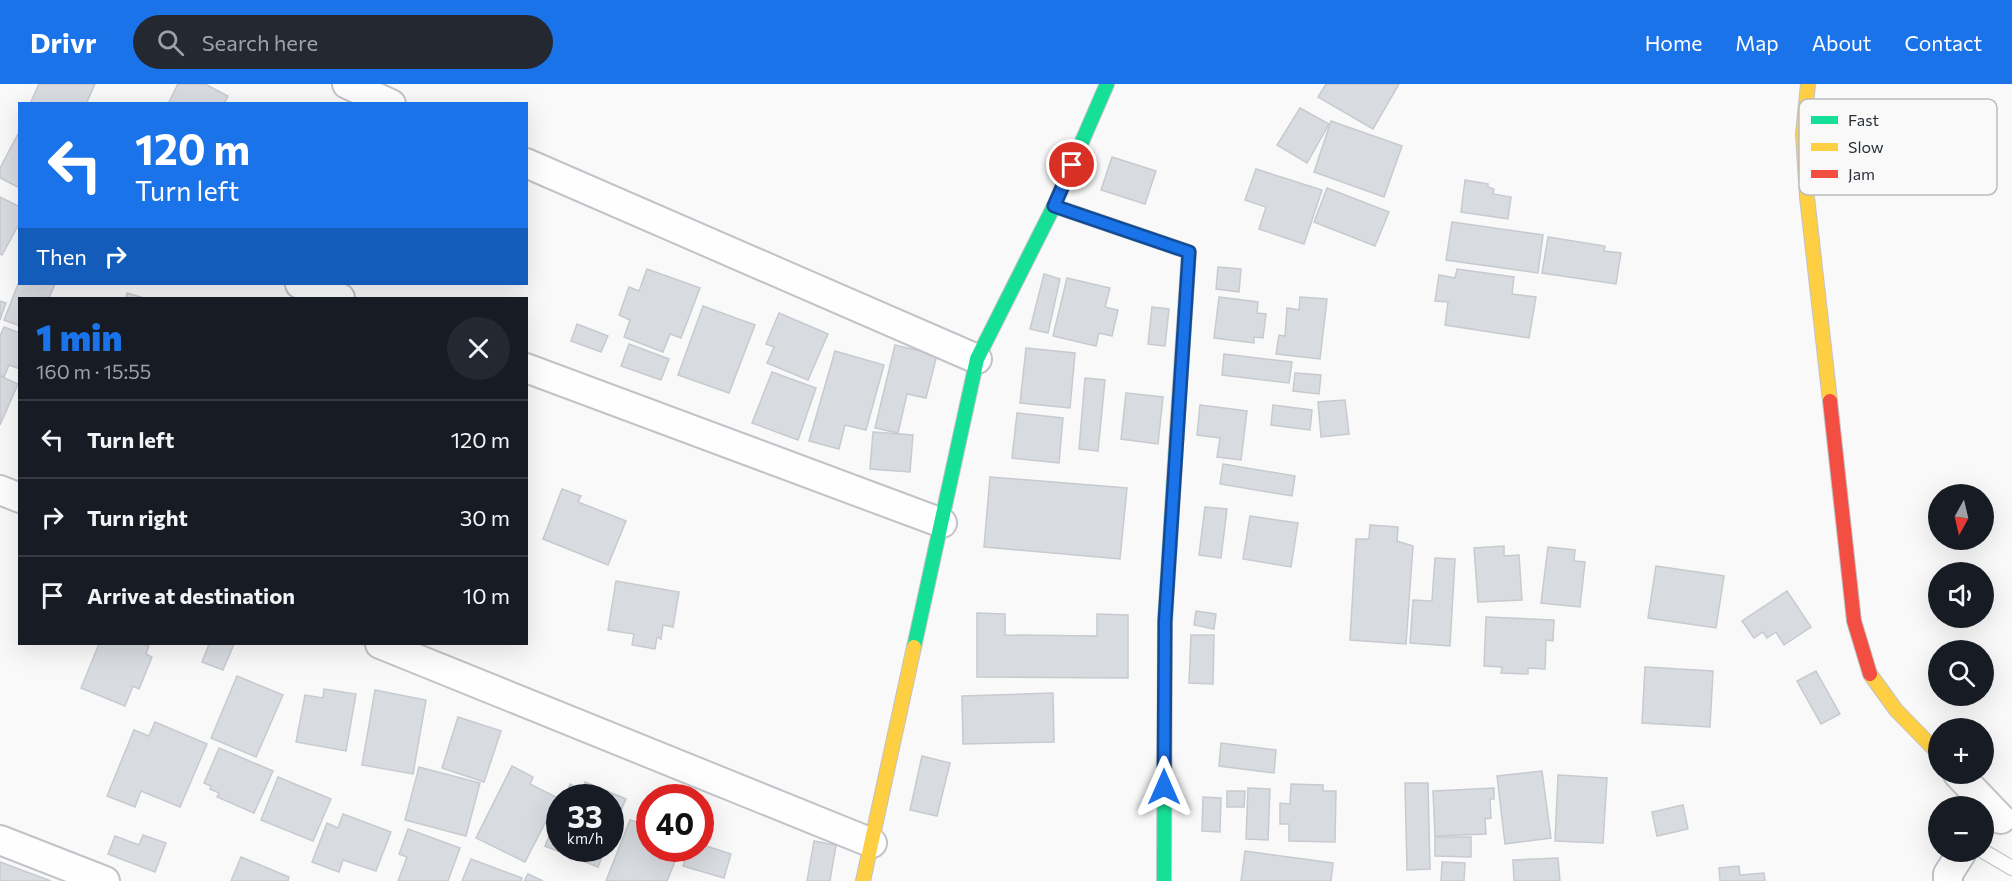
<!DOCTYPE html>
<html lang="en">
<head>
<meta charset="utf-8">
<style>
  :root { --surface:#171b24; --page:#242831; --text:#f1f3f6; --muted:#9ea1a6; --line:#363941; --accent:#1a73e8 }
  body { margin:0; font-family:Commissioner,sans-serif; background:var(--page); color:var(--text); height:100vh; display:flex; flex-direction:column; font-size:22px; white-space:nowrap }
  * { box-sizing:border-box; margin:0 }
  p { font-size:20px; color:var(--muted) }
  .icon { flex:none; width:33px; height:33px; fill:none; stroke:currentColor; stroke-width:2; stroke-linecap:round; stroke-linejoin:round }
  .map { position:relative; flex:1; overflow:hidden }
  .panel { position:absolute; left:18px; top:213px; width:510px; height:348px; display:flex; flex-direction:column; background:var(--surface); border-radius:0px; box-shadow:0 6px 24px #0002 }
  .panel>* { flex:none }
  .guide { position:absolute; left:18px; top:18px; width:510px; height:183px; border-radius:0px; box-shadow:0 6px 24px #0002; background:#1a73e8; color:#fff; overflow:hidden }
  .needle { width:39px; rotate:188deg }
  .controls { position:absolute; left:1928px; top:400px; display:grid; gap:12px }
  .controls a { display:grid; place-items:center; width:66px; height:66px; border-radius:50%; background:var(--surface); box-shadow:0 6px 24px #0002; font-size:30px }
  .speed { position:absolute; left:546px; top:700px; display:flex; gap:12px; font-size:30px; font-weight:700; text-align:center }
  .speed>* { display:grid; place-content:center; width:78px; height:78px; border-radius:50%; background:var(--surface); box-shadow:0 6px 24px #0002; line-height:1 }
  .speed small { font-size:15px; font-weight:400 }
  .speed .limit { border:9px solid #d22; background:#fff; color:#111 }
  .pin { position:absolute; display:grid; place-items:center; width:51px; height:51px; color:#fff; margin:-26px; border:3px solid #fff; border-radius:50%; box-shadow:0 2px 6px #0007 }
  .me { position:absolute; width:66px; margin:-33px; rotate:0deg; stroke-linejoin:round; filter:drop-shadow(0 0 4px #0008) }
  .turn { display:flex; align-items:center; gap:21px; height:126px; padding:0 18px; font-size:27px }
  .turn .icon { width:78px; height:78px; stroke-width:2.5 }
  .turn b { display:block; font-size:42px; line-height:51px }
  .then { display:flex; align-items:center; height:57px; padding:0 18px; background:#0003; gap:12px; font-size:22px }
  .round { display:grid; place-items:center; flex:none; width:63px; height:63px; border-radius:32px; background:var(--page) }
  .headline { display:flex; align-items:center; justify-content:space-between; height:102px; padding:0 18px }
  h1 { font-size:36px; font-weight:800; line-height:45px; color:var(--accent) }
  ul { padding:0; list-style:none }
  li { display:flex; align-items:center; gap:18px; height:78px; padding:0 18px; border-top:2px solid var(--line) }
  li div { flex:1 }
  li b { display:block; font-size:22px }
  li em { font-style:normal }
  header { display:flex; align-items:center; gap:36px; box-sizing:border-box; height:84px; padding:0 30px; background:var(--accent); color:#fff }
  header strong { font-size:28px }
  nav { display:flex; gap:33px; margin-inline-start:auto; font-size:21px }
  .search { width:420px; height:54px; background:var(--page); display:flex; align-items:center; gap:15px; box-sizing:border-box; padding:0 21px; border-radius:33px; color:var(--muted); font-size:22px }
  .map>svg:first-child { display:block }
  .building { fill:#d8dbe0; stroke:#c7cacf; stroke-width:1.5 }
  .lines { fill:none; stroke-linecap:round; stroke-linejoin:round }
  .lane-casing { stroke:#c1c3c8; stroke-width:16 }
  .street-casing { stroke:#c1c3c8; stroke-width:32 }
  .fast-casing { stroke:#c1c3c8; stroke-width:16 }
  .slow-casing { stroke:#c1c3c8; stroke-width:16 }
  .jam-casing { stroke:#c1c3c8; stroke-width:16 }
  .lane { stroke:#fefefe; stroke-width:14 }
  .street { stroke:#fefefe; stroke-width:28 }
  .fast { stroke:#16e098; stroke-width:14 }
  .slow { stroke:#ffcf43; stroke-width:14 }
  .jam { stroke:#f24e42; stroke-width:14 }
  .route-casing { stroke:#114b97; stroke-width:15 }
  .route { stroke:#1a73e8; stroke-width:10 }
  .key { fill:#f9f9f9; stroke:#babcbf; stroke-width:1.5 }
  .key-label { font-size:16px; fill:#282e38 }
</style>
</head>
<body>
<header>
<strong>Drivr</strong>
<div class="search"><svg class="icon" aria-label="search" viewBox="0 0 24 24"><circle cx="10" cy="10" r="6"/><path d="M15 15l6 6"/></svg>Search here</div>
<nav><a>Home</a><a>Map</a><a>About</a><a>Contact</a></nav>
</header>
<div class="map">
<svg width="2012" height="797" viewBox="0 0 2012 797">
  <rect width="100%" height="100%" fill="#f9f9f9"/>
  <!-- building -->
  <g class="building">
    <path d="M39 0H95L86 20H30Z"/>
    <path d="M178 0H205L228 12 224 20H168Z"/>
    <path d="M1326 0H1399L1373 45 1318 13Z"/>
    <path d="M1300 24 1329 40 1307 79 1277 61Z"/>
    <path d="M1331 37 1402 62 1384 113 1314 88Z"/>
    <path d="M18 50H20V104L0 94V84Z"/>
    <path d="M1112 73 1156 87 1145 120 1101 106Z"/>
    <path d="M1256 85 1322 106 1304 160 1259 145 1266 123 1245 116Z"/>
    <path d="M1465 96 1488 100V103L1494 105 1493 110 1511 113 1508 135 1461 128Z"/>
    <path d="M1327 104 1389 128 1375 162 1314 138Z"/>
    <path d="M0 113 20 123V138L2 171 0 170Z"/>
    <path d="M1452 138 1543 151 1538 189 1446 176Z"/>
    <path d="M1548 153 1605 162 1604 167 1621 169 1616 200 1542 189Z"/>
    <path d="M1218 183 1241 185 1239 208 1216 205Z"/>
    <path d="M647 185 700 204 681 254 670 250 663 268 624 253 630 236 619 231 629 203 639 207Z"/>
    <path d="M1457 185 1514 193 1512 210 1536 213 1529 254 1445 241 1448 218 1435 217 1439 191 1455 194Z"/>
    <path d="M1044 190 1060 195 1048 249 1030 245Z"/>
    <path d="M1067 194 1110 204 1105 223 1118 226 1112 252 1099 249 1096 262 1053 252Z"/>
    <path d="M20 195V200H55L49 214H20V242L4 236Z"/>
    <path d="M127 209 144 214H126Z"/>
    <path d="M1219 213 1258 218 1257 229 1266 230 1263 254 1254 253V259L1214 254Z"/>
    <path d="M1300 213 1327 215 1320 275 1276 270 1279 251 1285 252 1287 224 1299 226Z"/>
    <path d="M0 217 6 219 0 236Z"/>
    <path d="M703 222 755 241 729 309 678 291Z"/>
    <path d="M1152 223 1169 225 1165 262 1148 260Z"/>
    <path d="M779 229 828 250 808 296 767 279 774 263 766 260Z"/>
    <path d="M577 240 608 252 601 268 571 257Z"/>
    <path d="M4 243 20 249V285L9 281 4 293 0 291V252Z"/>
    <path d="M629 260 669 275 661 296 621 282Z"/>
    <path d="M895 261 937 271 926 314 907 310 898 349 875 344Z"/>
    <path d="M1026 264 1075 269 1070 324 1020 319Z"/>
    <path d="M835 267 884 281 866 346 845 341 839 365 809 357Z"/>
    <path d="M1224 270 1292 278 1289 299 1222 291Z"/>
    <path d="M772 288 816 304 798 356 752 339Z"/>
    <path d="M1295 289 1321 291 1319 310 1293 307Z"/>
    <path d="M0 292 18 300 0 341Z"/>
    <path d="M1085 294 1105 296 1098 367 1079 365Z"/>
    <path d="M1126 309 1163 313 1158 360 1121 355Z"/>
    <path d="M1345 316 1349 350 1321 353 1318 318Z"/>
    <path d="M1200 321 1247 327 1241 376 1217 373 1220 354 1197 351Z"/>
    <path d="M1273 321 1312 326 1310 346 1271 341Z"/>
    <path d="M1017 329 1063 334 1059 379 1012 374Z"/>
    <path d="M873 348 913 351 910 388 870 385Z"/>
    <path d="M1223 380 1295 392 1292 412 1220 400Z"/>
    <path d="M990 393 1127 404 1120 475 984 463Z"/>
    <path d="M562 405 581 412 578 418 626 437 608 481 543 455Z"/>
    <path d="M1205 423 1227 425 1221 474 1199 471Z"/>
    <path d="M1250 432 1298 439 1291 483 1243 475Z"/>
    <path d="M1370 441 1398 443 1397 457 1413 462 1406 560 1350 556 1356 455H1369Z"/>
    <path d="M1504 462V472L1519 471 1522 516 1478 518 1474 464Z"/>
    <path d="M1548 463 1575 466 1574 477 1585 478 1580 523 1541 519Z"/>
    <path d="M1435 474 1455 475 1450 562 1410 559 1413 516 1432 517Z"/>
    <path d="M1656 482 1724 492 1716 544 1648 534Z"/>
    <path d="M616 497 679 508 673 543 663 541 661 555 657 553 655 565 632 561 634 550 608 546Z"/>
    <path d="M1787 507 1811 543 1784 561 1776 548 1767 554 1763 548 1754 554 1742 537Z"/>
    <path d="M1196 527 1216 530 1214 545 1194 541Z"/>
    <path d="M977 529 1005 530V551L1097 552V530L1128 531V594L977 593Z"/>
    <path d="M1486 533 1554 536 1553 557 1546 556 1545 585 1528 584V590L1501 589 1502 583 1484 582Z"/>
    <path d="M1191 551H1214L1213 600 1189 599Z"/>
    <path d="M99 560H143L149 562 146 570 152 573 139 605 133 602 125 622 81 604Z"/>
    <path d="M209 560H234L223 586 202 578Z"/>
    <path d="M1645 583 1713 587 1710 643 1642 639Z"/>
    <path d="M1816 587 1840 630 1821 640 1797 597Z"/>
    <path d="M237 592 283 611 256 673 211 654Z"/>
    <path d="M324 605 356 610 346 667 296 658 305 611 323 614Z"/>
    <path d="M375 606 426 616 413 690 362 681Z"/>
    <path d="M1053 609 1054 658 963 660 962 612Z"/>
    <path d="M458 633 501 647 484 698 442 684Z"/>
    <path d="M155 638 207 660 180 723 141 707 135 723 107 712 134 646 149 652Z"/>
    <path d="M1221 659 1276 666 1274 689 1219 682Z"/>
    <path d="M219 664 273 687 254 729 217 713 219 709 210 705 211 702 204 699Z"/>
    <path d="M922 672 950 679 937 732 910 726Z"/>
    <path d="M512 682 533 693 530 700 558 714 525 778 476 754Z"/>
    <path d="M419 683 480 699 466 752 405 736Z"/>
    <path d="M1542 687 1551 754 1505 760 1497 692Z"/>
    <path d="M1558 691 1607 694 1603 759 1555 757Z"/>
    <path d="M278 693 331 715 313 757 261 736Z"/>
    <path d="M585 698 626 715 610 751V714H565L570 700 582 706Z"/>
    <path d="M1405 699H1428L1430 785 1407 786Z"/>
    <path d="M1291 700 1323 701V707H1336L1335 758 1289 757V740H1280V719L1290 720Z"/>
    <path d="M1248 704 1270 705 1268 756 1246 755Z"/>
    <path d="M1494 704V715H1490L1491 734 1485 735 1486 750 1435 752 1433 707Z"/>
    <path d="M1227 707H1245L1244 723H1227Z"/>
    <path d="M1203 713 1221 714 1220 748 1202 747Z"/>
    <path d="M1683 721 1688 745 1657 752 1652 728Z"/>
    <path d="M560 726V765H605L598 783 545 762Z"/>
    <path d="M343 730 391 748 376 787 343 776 339 788 312 778 327 739 338 744Z"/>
    <path d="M630 736 650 742V765H680L667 797H606Z"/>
    <path d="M408 745 460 764 448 797H398L407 773 399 770Z"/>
    <path d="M143 751 166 759 155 788 108 770 115 752 139 761Z"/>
    <path d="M1435 753H1471V773L1435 772Z"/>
    <path d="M814 757 836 761 830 797H807Z"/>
    <path d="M700 760 731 770 724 794 683 782 688 765H700Z"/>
    <path d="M1245 767 1333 779 1331 797H1241Z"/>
    <path d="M241 773 289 793 288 797H231Z"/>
    <path d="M1558 774 1560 797H1514L1513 776Z"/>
    <path d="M471 775 522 794 521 797H462Z"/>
    <path d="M0 778 51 797H0Z"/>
    <path d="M1442 778 1465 779 1464 797H1441Z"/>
    <path d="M1739 782 1740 791 1764 789 1765 797H1720L1719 784Z"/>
    <path d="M528 790 543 797H524Z"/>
  </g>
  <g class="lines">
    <defs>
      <path id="lane" d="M1983 767 2012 784"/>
      <g id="street">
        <path d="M347 0 391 20"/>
        <path d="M526 79 977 275"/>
        <path d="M300 200 340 214"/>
        <path d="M526 284 942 439"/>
        <path d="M0 406 20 414"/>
        <path d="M380 560 872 759"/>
        <path d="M1958 690 2001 735"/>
        <path d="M0 756 105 797"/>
        <path d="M1948 797V790L1962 768"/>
      </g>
      <g id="fast">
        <path d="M914 563 977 275 1054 122 1107 0"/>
        <path d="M1164 797 1165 537 1177 347"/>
      </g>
      <g id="slow">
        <path d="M1808 0 1803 50 1807 113 1830 317"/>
        <path d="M1054 122 1189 168 1177 347"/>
        <path d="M1870 590 1896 626 1938 669"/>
        <path d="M863 797 914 563"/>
      </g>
      <path id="jam" d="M1830 317 1854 537 1870 590"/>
    </defs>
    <!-- lane casing -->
    <use href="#lane" class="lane-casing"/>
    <!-- street casing -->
    <use href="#street" class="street-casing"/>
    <!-- fast casing -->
    <use href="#fast" class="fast-casing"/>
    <!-- slow casing -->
    <use href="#slow" class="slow-casing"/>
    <!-- jam casing -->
    <use href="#jam" class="jam-casing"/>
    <!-- lane -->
    <use href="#lane" class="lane"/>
    <!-- street -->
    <use href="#street" class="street"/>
    <!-- fast -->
    <use href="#fast" class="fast"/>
    <!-- slow -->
    <use href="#slow" class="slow"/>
    <!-- jam -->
    <use href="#jam" class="jam"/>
  </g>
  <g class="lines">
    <defs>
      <path id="route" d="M1072 81 1054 122 1189 168 1165 537 1164 703"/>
    </defs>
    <!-- route casing -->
    <use href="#route" class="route-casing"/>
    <!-- route -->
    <use href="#route" class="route"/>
  </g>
  <!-- legend -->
  <rect x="1799" y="15" width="198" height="96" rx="9" class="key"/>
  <rect x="1811" y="32" width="27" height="8" fill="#16e098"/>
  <rect x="1811" y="59" width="27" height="8" fill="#ffcf43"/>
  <rect x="1811" y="86" width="27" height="8" fill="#f24e42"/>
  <g class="key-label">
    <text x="1848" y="42">Fast</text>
    <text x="1848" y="69">Slow</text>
    <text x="1848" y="96">Jam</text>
  </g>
</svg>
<div class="controls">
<a><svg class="needle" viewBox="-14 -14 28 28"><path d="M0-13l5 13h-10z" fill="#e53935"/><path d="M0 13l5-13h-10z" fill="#9ea1a6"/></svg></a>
<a><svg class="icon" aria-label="sound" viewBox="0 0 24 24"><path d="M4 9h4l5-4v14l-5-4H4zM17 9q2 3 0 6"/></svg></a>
<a><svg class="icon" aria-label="search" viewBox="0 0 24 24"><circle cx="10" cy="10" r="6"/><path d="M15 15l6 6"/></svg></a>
<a>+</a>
<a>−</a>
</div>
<div class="speed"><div>33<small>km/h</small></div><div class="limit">40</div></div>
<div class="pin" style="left:1072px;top:81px;background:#d93025"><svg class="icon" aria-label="arrive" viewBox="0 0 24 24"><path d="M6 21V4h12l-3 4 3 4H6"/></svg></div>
<svg class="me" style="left:1164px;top:703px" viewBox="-20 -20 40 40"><path d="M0-17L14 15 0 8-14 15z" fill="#1a73e8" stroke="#fff" stroke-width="4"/></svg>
<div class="guide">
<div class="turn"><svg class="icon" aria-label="left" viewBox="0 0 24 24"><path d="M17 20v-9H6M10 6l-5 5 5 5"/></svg><div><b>120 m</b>Turn left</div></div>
<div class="then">Then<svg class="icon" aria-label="right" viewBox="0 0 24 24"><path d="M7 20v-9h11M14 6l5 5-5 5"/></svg></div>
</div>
<section class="panel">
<div class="headline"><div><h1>1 min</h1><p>160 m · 15:55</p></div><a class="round"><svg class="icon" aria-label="close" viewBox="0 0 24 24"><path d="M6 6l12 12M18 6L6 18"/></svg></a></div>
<ul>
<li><svg class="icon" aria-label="left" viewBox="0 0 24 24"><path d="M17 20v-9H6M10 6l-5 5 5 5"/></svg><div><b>Turn left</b></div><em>120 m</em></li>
<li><svg class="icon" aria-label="right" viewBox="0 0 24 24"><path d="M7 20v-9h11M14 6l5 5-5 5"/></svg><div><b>Turn right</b></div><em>30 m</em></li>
<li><svg class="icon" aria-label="arrive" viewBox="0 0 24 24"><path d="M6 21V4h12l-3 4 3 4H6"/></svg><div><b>Arrive at destination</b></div><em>10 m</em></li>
</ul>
</section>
</div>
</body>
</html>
